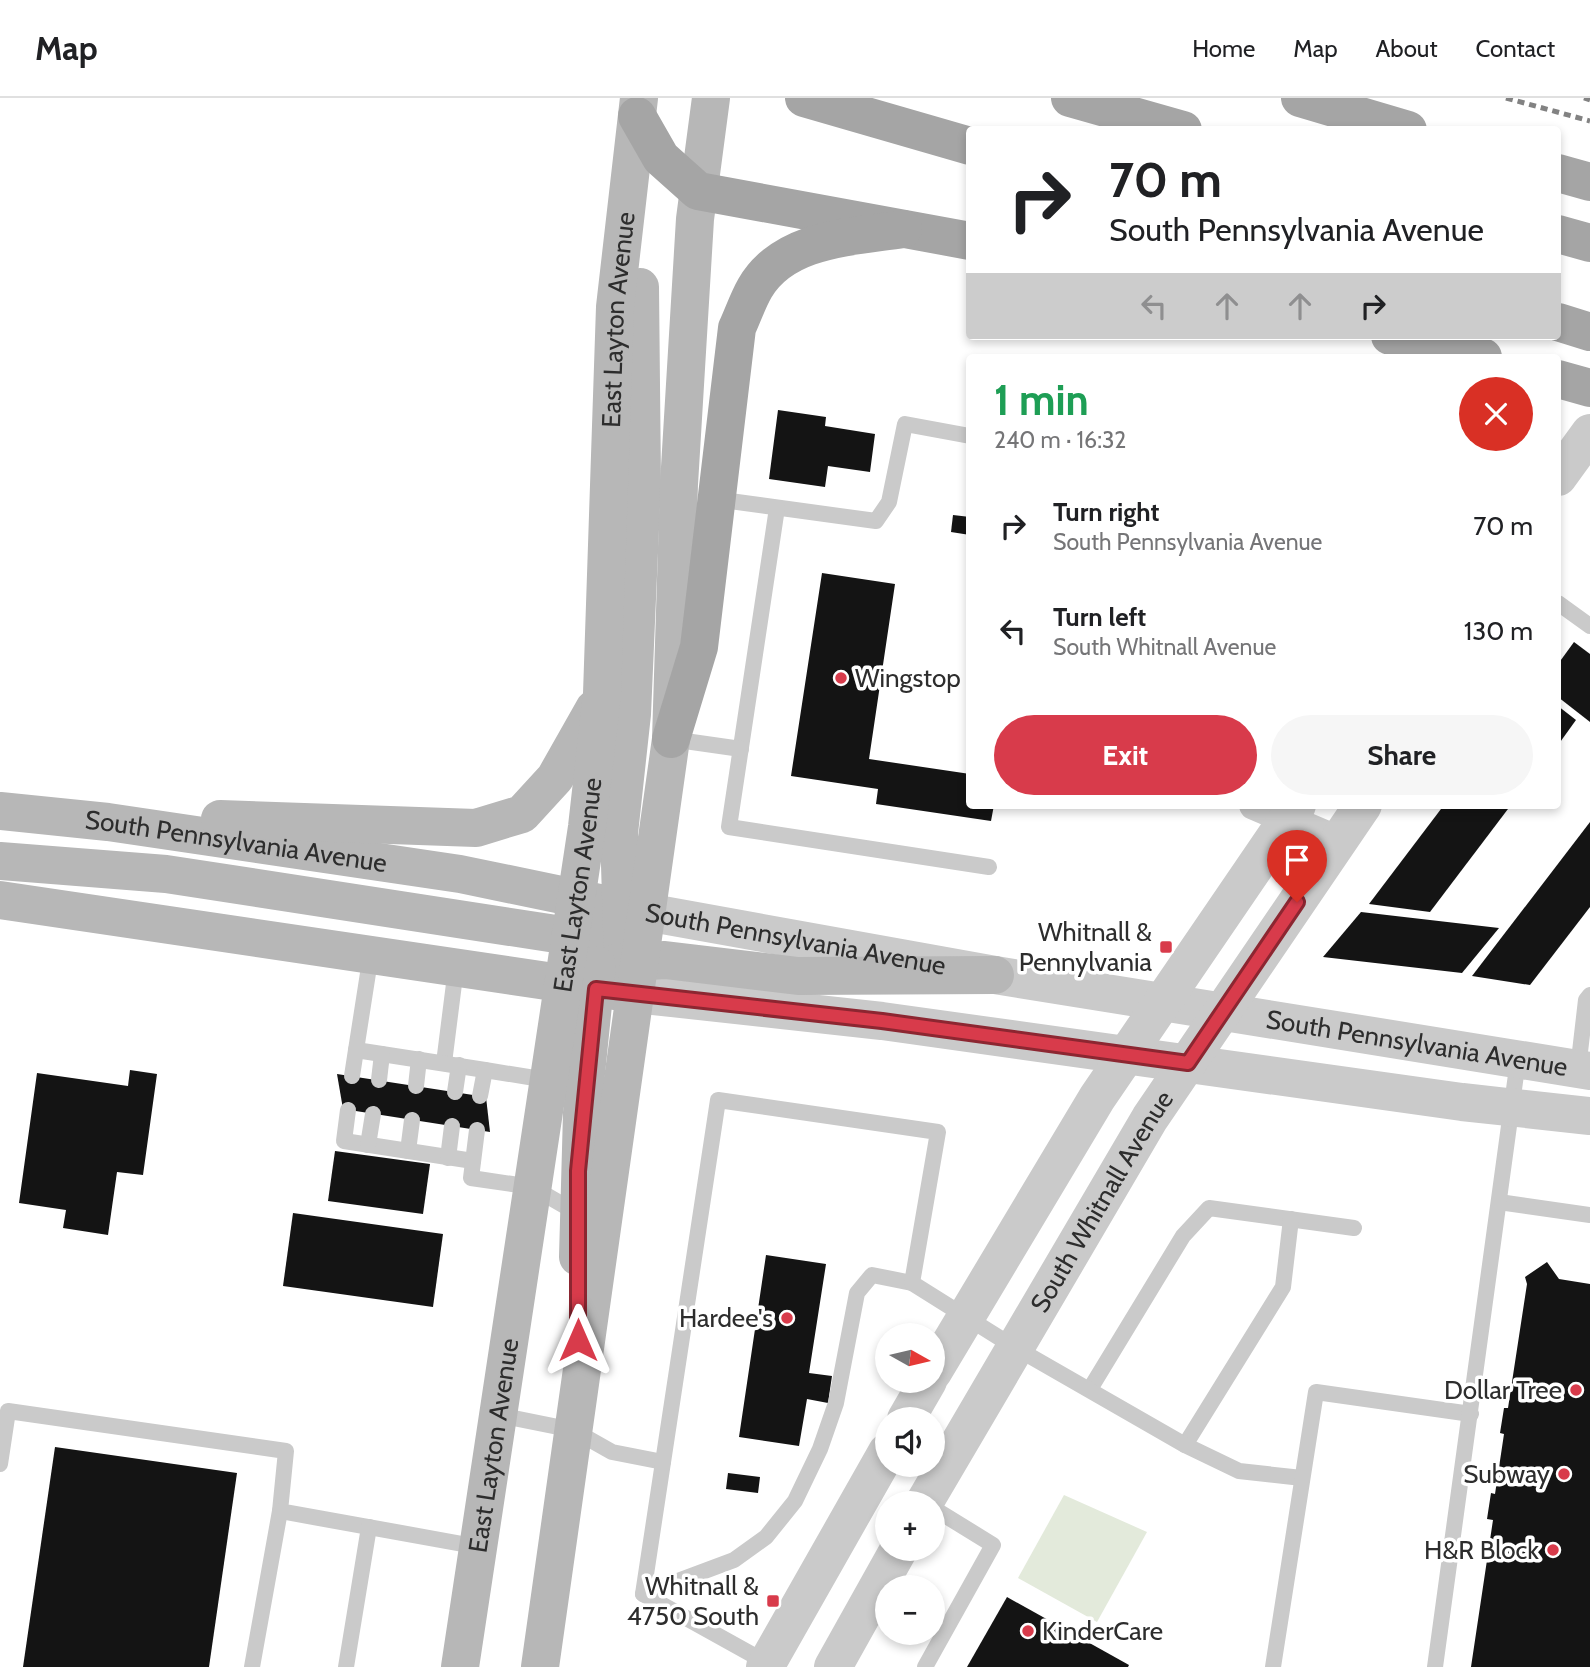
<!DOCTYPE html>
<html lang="en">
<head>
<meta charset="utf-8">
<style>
  :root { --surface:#fff; --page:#f6f6f6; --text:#202124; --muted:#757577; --line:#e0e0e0; --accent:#d83b4b }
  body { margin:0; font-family:Cabin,sans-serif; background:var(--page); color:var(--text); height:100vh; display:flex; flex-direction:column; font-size:26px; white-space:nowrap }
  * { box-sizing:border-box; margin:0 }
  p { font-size:23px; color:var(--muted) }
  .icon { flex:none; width:38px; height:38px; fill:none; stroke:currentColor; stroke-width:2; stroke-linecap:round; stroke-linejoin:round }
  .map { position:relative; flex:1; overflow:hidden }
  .drawer { position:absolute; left:966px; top:256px; width:595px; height:455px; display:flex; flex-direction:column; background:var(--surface); border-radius:7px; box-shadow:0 4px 10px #0003 }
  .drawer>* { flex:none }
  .top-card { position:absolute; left:966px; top:28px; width:595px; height:214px; border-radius:7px; box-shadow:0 4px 10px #0003; background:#fff; color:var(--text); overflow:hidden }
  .needle { width:46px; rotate:98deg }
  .controls { position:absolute; left:875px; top:1225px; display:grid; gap:14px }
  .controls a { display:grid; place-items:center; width:70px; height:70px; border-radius:50%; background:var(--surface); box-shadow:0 4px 10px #0003; font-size:35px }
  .pin { position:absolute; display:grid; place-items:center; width:60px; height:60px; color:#fff; margin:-72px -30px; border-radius:50% 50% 50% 0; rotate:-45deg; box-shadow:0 0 7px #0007 }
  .pin .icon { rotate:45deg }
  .me { position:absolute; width:77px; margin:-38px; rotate:0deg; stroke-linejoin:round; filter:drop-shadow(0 0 5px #0008) }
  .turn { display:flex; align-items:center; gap:24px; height:147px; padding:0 28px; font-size:32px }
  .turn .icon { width:91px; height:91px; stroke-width:2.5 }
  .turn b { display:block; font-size:49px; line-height:60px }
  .lanes { display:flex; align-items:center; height:66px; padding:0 28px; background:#0003; justify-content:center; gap:35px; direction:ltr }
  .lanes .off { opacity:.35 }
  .round { display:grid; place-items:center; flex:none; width:74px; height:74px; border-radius:37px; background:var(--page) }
  .head { display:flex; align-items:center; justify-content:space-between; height:119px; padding:0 28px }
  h1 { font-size:42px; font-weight:700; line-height:52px; color:#1e9e55 }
  .button { display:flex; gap:14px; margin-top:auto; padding:14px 28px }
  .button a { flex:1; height:80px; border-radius:42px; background:var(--accent); color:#fff; font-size:28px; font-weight:700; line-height:80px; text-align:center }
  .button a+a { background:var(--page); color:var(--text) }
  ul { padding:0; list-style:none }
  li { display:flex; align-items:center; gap:21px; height:105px; padding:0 28px }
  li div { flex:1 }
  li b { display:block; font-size:26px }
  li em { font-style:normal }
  header { display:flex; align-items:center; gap:42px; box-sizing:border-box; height:98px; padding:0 35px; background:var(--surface); border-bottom:2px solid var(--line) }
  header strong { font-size:33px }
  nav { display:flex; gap:38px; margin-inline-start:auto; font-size:24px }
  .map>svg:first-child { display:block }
  .green { fill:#e3eadb }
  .building { fill:#141414 }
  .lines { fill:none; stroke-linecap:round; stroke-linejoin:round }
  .service { stroke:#cacaca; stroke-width:16 }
  .minor { stroke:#cacaca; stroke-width:30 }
  .tertiary { stroke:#cacaca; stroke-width:38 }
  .secondary { stroke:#b7b7b7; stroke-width:38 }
  .primary { stroke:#a5a5a5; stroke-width:38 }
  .rail { stroke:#828282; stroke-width:5; stroke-dasharray:7 5; stroke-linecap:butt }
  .route-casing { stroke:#8c2631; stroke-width:18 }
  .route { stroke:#d83b4b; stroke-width:12 }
  .poi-dot { fill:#d83b4b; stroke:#fff; stroke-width:2.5 }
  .labels { text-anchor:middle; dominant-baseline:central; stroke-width:7; stroke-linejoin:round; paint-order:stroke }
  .street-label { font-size:26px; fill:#2d2d2d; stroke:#fff }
  .poi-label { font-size:26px; fill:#2d2d2d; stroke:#fff; text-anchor:end }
</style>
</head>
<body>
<header>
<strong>Map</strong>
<nav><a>Home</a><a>Map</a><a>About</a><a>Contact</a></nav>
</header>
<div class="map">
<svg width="1590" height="1569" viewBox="0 0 1590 1569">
  <rect width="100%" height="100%" fill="#fff"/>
  <!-- green -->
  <path class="green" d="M1064 1397 1147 1434 1097 1524 1018 1480Z"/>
  <!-- building -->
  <g class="building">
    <path d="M778 312 826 319 825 328 875 336 870 374 828 368 825 389 769 381Z"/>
    <path d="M953 417 970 419V437L951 434Z"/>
    <path d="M822 475 895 486 869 661 970 676V707H994L991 723 876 706 878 691 791 678Z"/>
    <path d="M1574 544 1590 556V624L1558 599V566Z"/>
    <path d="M1558 608 1576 622 1558 647Z"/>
    <path d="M1444 707H1511L1430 814 1369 806Z"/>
    <path d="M1590 724V809L1530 887 1472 878Z"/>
    <path d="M1361 814 1499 830 1462 875 1323 859Z"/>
    <path d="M130 972 157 976 143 1077 117 1074 108 1137 63 1130 66 1112 19 1105 37 975 128 988Z"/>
    <path d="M337 976 486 999 490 1034 343 1011Z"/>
    <path d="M335 1053 430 1066 423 1116 328 1103Z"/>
    <path d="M293 1115 443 1136 433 1209 283 1188Z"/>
    <path d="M766 1157 826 1166 809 1275 832 1278 828 1305 807 1301 799 1348 739 1339Z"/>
    <path d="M1547 1164 1559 1181 1590 1186V1569H1471L1493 1422 1487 1421 1491 1395 1495 1396 1504 1336 1500 1335 1504 1310H1508L1527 1186 1525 1179Z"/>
    <path d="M55 1349 237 1375 209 1569H23Z"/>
    <path d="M728 1375 760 1379 758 1395 726 1391Z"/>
    <path d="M1007 1499 1129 1567 1128 1569H967Z"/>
  </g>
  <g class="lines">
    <!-- service -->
    <g class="service">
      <path d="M715 401 876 423 889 404 905 326 970 338"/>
      <path d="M777 410 729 729 989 769"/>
      <path d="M1558 505 1590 528"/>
      <path d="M671 641 741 651"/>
      <path d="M356 952 371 856"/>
      <path d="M444 965 456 870"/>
      <path d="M1578 971 1586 902 1590 897"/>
      <path d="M352 978 356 952 485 972"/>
      <path d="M379 982 382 956"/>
      <path d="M416 988 419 961"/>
      <path d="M455 994 459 967"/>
      <path d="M480 998 485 972 547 982"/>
      <path d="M348 1012 344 1043 473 1063"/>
      <path d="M477 1032 471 1080 532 1089 577 1115"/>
      <path d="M368 1047 373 1016"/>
      <path d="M408 1053 412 1022"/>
      <path d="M448 1060 452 1028"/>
      <path d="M1499 1104 1590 1117"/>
      <path d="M1090 1291 1183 1138 1209 1110 1354 1130"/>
      <path d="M499 1317 573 1332 612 1354 663 1364"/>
      <path d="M1185 1347 1283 1189 1291 1121"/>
      <path d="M0 1366 8 1313 286 1353 280 1413 479 1449"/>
      <path d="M643 1496 734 1462 766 1439 795 1403 820 1351 836 1305 857 1195 872 1177 912 1185"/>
      <path d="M769 1566 643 1496 718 1002 938 1034 912 1185 1014 1249 1185 1347 1239 1373 1302 1380"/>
      <path d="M252 1569 280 1413"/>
      <path d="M346 1569 369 1429"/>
      <path d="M925 1569 993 1447 933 1410"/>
      <path d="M1273 1569 1316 1294 1471 1316"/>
      <path d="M1435 1569 1518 962"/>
    </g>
    <!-- minor -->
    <path class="minor" d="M1254 707 1339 743"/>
    <!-- tertiary -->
    <g class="tertiary">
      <path d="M1558 379 1590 335"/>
      <path id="s1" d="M646 814 995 877 1590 973"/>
      <path d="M635 896 882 923 1462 1004 1590 1018"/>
      <path d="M933 1274 1097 1000 1297 707"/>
      <path d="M906 1321 928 1283"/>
      <path id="s2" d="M924 1405 1150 1020 1363 707"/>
      <path d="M765 1569 887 1354"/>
      <path d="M833 1569 899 1451"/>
    </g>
    <!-- secondary -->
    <g class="secondary">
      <path id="s3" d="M0 713 108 724 460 776 600 805"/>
      <path d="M220 721 476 730 522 716 555 680 594 611"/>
      <path d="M0 763 166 776 569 838 592 837"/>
      <path d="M0 802 635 896"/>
      <path d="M623 863 619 735 632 616 642 385 640 189"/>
      <path d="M615 865 665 862 798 878 995 877"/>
      <path d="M578 1159 582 1015 597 867"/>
      <path id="s4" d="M460 1569 587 729 602 596 615 209 639 0"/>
      <path d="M540 1569 671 641 679 386 695 121 711 0"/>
    </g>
    <!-- primary -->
    <g class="primary">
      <path d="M804 0 970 48"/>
      <path d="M1070 0 1183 32"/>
      <path d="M1300 0 1408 32"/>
      <path d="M637 18 661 60 698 93 970 143"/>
      <path d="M1558 75 1590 84"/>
      <path d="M1558 136 1590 145"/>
      <path d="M1558 224 1590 234"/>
      <path d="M1390 238 1483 259"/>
      <path d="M1558 281 1590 290"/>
      <path d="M671 641 699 549 737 230C743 217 748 202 755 190 784 140 852 139 903 131"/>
    </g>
    <!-- rail -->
    <g class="rail">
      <path d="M1506 0 1590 23"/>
      <path d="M1584 0 1590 2"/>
    </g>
  </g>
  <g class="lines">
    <defs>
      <path id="route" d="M578 1242V1073L596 891 882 923 1188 965 1297 804"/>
    </defs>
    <!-- route casing -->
    <use href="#route" class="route-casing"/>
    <!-- route -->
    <use href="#route" class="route"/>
  </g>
  <!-- markers -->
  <g class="poi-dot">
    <circle cx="841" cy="580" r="7"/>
    <rect x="1159" y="842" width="14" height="14" rx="3.5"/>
    <circle cx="787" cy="1220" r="7"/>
    <circle cx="1576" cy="1292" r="7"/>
    <circle cx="1564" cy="1376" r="7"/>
    <circle cx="1553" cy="1452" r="7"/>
    <rect x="766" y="1496" width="14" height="14" rx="3.5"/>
    <circle cx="1028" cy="1533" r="7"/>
  </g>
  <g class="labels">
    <!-- street labels -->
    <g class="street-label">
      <text stroke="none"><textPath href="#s4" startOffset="1358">East Layton Avenue</textPath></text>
      <text stroke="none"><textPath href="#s3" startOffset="238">South Pennsylvania Avenue</textPath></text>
      <text stroke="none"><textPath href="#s4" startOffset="791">East Layton Avenue</textPath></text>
      <text stroke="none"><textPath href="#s1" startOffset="152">South Pennsylvania Avenue</textPath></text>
      <text stroke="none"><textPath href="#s1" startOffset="782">South Pennsylvania Avenue</textPath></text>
      <text stroke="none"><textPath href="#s2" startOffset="350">South Whitnall Avenue</textPath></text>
      <text stroke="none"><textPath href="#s4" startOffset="224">East Layton Avenue</textPath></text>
    </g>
    <!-- poi labels -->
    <g class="poi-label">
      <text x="855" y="580" text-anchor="start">Wingstop</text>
      <text x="1152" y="834">Whitnall &amp;<tspan x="1152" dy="30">Pennylvania</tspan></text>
      <text x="773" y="1220">Hardee's</text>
      <text x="1562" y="1292">Dollar Tree</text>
      <text x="1550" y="1376">Subway</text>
      <text x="1539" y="1452">H&amp;R Block</text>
      <text x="759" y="1488">Whitnall &amp;<tspan x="759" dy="30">4750 South</tspan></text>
      <text x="1042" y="1533" text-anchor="start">KinderCare</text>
    </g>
  </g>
</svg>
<div class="controls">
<a><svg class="needle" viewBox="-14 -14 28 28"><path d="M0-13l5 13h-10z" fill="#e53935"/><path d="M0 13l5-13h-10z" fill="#757577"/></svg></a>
<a><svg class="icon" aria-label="sound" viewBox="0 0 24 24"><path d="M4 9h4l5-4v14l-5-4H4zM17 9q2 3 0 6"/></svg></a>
<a>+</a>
<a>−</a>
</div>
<div class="pin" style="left:1297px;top:804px;background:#d93025"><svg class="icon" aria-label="arrive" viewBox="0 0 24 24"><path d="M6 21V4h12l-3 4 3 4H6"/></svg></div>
<svg class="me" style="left:578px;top:1242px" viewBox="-20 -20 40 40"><path d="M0-17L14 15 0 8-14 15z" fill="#d83b4b" stroke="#fff" stroke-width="4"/></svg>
<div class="top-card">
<div class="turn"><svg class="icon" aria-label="right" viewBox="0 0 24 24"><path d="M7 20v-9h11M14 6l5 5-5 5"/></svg><div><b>70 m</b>South Pennsylvania Avenue</div></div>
<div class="lanes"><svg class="icon off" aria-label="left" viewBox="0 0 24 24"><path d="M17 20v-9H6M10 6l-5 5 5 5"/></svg><svg class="icon off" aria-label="ahead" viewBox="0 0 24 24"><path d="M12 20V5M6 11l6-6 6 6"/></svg><svg class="icon off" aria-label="ahead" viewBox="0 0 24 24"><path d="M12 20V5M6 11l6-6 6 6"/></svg><svg class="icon" aria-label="right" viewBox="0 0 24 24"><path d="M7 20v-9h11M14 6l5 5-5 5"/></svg></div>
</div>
<section class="drawer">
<div class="head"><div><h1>1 min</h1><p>240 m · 16:32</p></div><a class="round" style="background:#d93025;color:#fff"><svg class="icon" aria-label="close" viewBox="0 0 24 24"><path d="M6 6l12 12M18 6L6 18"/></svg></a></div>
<ul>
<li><svg class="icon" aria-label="right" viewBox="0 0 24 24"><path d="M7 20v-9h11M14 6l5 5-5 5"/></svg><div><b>Turn right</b><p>South Pennsylvania Avenue</p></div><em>70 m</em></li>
<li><svg class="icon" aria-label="left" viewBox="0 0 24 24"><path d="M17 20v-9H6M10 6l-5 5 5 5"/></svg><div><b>Turn left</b><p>South Whitnall Avenue</p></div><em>130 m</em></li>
</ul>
<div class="button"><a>Exit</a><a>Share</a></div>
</section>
</div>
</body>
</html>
